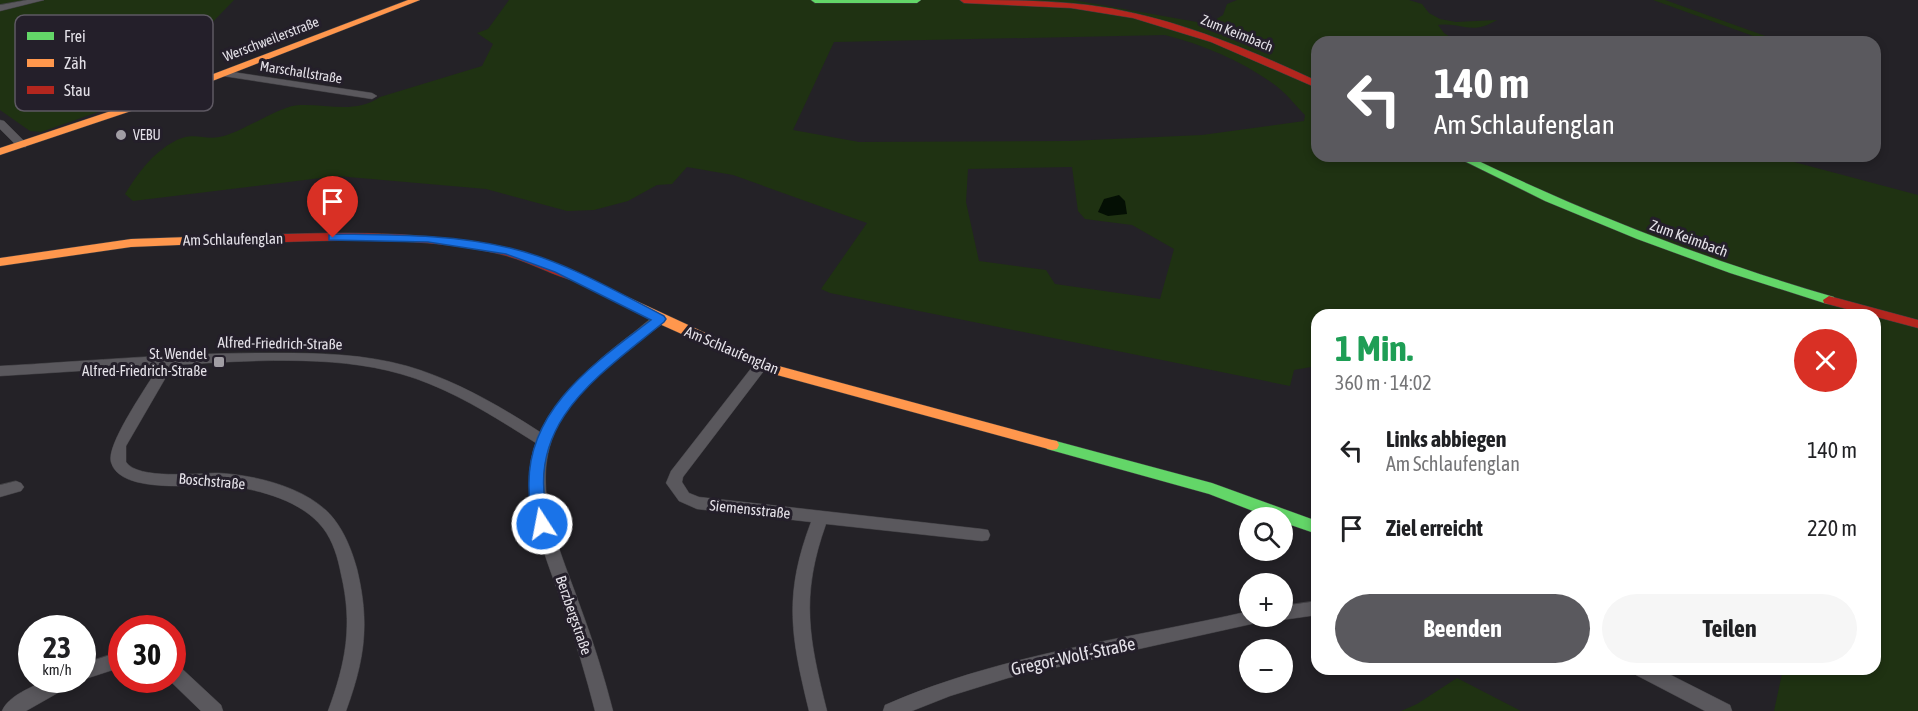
<!DOCTYPE html>
<html lang="de">
<head>
<meta charset="utf-8">
<style>
  :root { --surface:#fff; --page:#f6f6f6; --text:#202124; --muted:#757577; --accent:#5a595e }
  body { margin:0; font-family:"Asap Condensed",sans-serif; background:var(--page); color:var(--text); height:100vh; display:flex; flex-direction:column; font-size:22px; white-space:nowrap }
  * { box-sizing:border-box; margin:0 }
  p { font-size:20px; color:var(--muted) }
  .icon { flex:none; width:33px; height:33px; fill:none; stroke:currentColor; stroke-width:2; stroke-linecap:round; stroke-linejoin:round }
  .map { position:relative; flex:1; overflow:hidden }
  .side { position:absolute; left:1311px; top:309px; width:570px; height:366px; display:flex; flex-direction:column; background:var(--surface); border-radius:18px; box-shadow:0 3px 9px #0003 }
  .side>* { flex:none }
  .guide { position:absolute; left:1311px; top:36px; width:570px; height:126px; border-radius:18px; box-shadow:0 3px 9px #0003; background:#5a595e; color:#fff; overflow:hidden }
  .tools { position:absolute; left:1239px; top:507px; display:grid; gap:12px }
  .tools a { display:grid; place-items:center; width:54px; height:54px; border-radius:50%; background:var(--surface); box-shadow:0 3px 9px #0003; font-size:30px }
  .speed { position:absolute; left:18px; top:615px; display:flex; gap:12px; font-size:30px; font-weight:700; text-align:center }
  .speed>* { display:grid; place-content:center; width:78px; height:78px; border-radius:50%; background:var(--surface); box-shadow:0 3px 9px #0003; line-height:1 }
  .speed small { font-size:15px; font-weight:400 }
  .speed .limit { border:9px solid #d22; background:#fff; color:#111 }
  .pin { position:absolute; display:grid; place-items:center; width:51px; height:51px; color:#fff; margin:-62px -26px; border-radius:50% 50% 50% 0; rotate:-45deg; box-shadow:0 0 6px #0007 }
  .pin .icon { rotate:45deg }
  .me { position:absolute; width:66px; margin:-33px; rotate:349deg; stroke-linejoin:round; filter:drop-shadow(0 0 4px #0008) }
  .turn { display:flex; align-items:center; gap:21px; height:126px; padding:0 24px; font-size:27px }
  .turn .icon { width:78px; height:78px; stroke-width:2.5 }
  .turn b { display:block; font-size:42px; line-height:51px }
  .round { display:grid; place-items:center; flex:none; width:63px; height:63px; border-radius:32px; background:var(--page) }
  .head { display:flex; align-items:center; justify-content:space-between; height:102px; padding:0 24px }
  h1 { font-size:36px; font-weight:700; line-height:45px; color:#1e9e55 }
  .action { display:flex; gap:12px; margin-top:auto; padding:12px 24px }
  .action a { flex:1; height:69px; border-radius:36px; background:var(--accent); color:#fff; font-size:24px; font-weight:700; line-height:69px; text-align:center }
  .action a+a { background:var(--page); color:var(--text) }
  ul { padding:0; list-style:none }
  li { display:flex; align-items:center; gap:18px; height:78px; padding:0 24px }
  li div { flex:1 }
  li b { display:block; font-size:22px }
  li em { font-style:normal }
  .map>svg:first-child { display:block }
  .green { fill:#1f3212; fill-rule:evenodd }
  .water { fill:#040f04 }
  .lines { fill:none; stroke-linecap:round; stroke-linejoin:round }
  .street-casing { stroke:#403f43; stroke-width:1 }
  .fast-casing { stroke:#403f43; stroke-width:1 }
  .slow-casing { stroke:#403f43; stroke-width:1 }
  .jam-casing { stroke:#403f43; stroke-width:1 }
  .street { fill:#5a585d; fill-rule:evenodd }
  .fast { fill:#63d668; fill-rule:evenodd }
  .slow { fill:#ff974d; fill-rule:evenodd }
  .jam { fill:#b3261e; fill-rule:evenodd }
  .route { fill:#1a73e8; stroke:#114b97; stroke-width:1.5 }
  .poi-dot { fill:#a19ea4; stroke:#241f2a; stroke-width:2 }
  .labels { text-anchor:middle; dominant-baseline:central; stroke-width:6; stroke-linejoin:round; paint-order:stroke }
  .far-street-label { font-size:14px; fill:#e4e1e8; stroke:#241f2a }
  .far-poi-label { font-size:14px; fill:#e4e1e8; stroke:#241f2a; text-anchor:start }
  .street-label { font-size:15px; fill:#e4e1e8; stroke:#241f2a }
  .poi-label { font-size:15px; fill:#e4e1e8; stroke:#241f2a; text-anchor:end }
  .near-street-label { font-size:18px; fill:#e4e1e8; stroke:#241f2a }
  .key { fill:#241f2a; stroke:#5e5963; stroke-width:1.5 }
  .key-label { font-size:16px; fill:#e4e1e8 }
</style>
</head>
<body>
<div class="map">
<svg width="1918" height="711" viewBox="0 0 1918 711">
  <rect width="100%" height="100%" fill="#242227"/>
  <!-- green -->
  <g class="green">
    <path d="M0 0H234L176 60 198 77 41 132 30 131 0 110Z"/>
    <path d="M509 0H1073L1208 24 1223 15 1227 4 1237 0H1409L1422 4 1429 13 1440 19 1456 22 1497 20C1470 36 1463 22 1438 25L1444 33 1458 42H1317V156H1771L1918 195V711H1774L1783 669H1875V315H1317V366L1294 370 1290 386 830 293 821 289 867 223 733 175 687 167 672 184 657 185 628 201 594 210 567 211 486 189 337 176 133 201 125 194C138 173 152 153 175 141 193 131 203 140 219 137 241 134 279 105 300 105 328 104 355 114 380 97L482 66 493 44 477 33 488 29ZM1165 35C1204 45 1242 61 1275 85 1286 93 1295 105 1305 115L1304 121 1202 135 1069 141 859 142 793 130 834 42ZM1072 167 1078 211 1085 219 1132 225 1174 249 1160 299 1055 284 1046 270 979 261 966 202 968 169Z"/>
    <path d="M1653 0H1665L1782 42H1770Z"/>
    <path d="M1457 678 1521 711H1401L1417 704Z"/>
  </g>
  <!-- water -->
  <path class="water" d="M1119 195 1125 201 1127 214 1108 216 1098 212 1104 199Z"/>
  <g class="lines">
    <defs>
      <g id="street">
        <path d="M27 0H44L0 11V5Z"/>
        <path d="M226 71 372 93 377 96 372 99 223 76 221 74Z"/>
        <path d="M0 120 4 121 26 143V147H18L0 129Z"/>
        <path d="M660 315 665 316 666 319 665 322C628 350 586 378 562 418 525 480 559 546 580 606 593 641 604 676 613 711H595C586 676 576 642 564 609 545 553 520 503 536 443 493 416 450 388 401 374 333 354 244 361 173 365L126 446V462C138 480 197 473 218 473 256 475 310 488 334 519 345 533 352 551 357 569 370 623 365 659 346 711H328C346 662 353 625 341 574 338 558 333 541 323 528 302 501 261 490 229 486 202 483 120 496 111 462 106 444 148 385 159 366L0 376V366C92 361 184 352 276 353 320 353 364 354 407 366 455 380 498 405 540 432 562 390 596 361 633 333 641 327 650 317 660 315Z"/>
        <path d="M761 360 768 365 766 368 683 477 682 482 689 493 699 497 982 529 988 530 990 535 988 540 982 541 826 524C800 597 809 639 827 711H809C791 637 783 596 811 522L697 509 679 501 666 483 671 471 756 362Z"/>
        <path d="M16 481 21 483 24 487 21 491 0 497V485Z"/>
        <path d="M1317 601V615L1282 620 1275 616H1282V606Z"/>
        <path d="M1250 611V616H1267L1265 621 1008 678 950 696 912 711H883L885 705C1002 654 1127 639 1250 611Z"/>
        <path d="M122 651V667L82 680H80H82V664Z"/>
        <path d="M172 663 178 665 221 705 223 711H201L169 680H172Z"/>
        <path d="M1633 669H1659L1730 705 1732 711H1705L1636 675Z"/>
        <path d="M47 680H73L70 686 26 711H2C9 695 32 687 47 680Z"/>
      </g>
      <g id="fast">
        <path d="M811 0H921L917 3H815Z"/>
        <path d="M1454 156H1468C1586 213 1707 260 1834 297L1835 300 1829 304 1824 303 1730 273 1637 239 1545 201Z"/>
        <path d="M1052 440 1212 483 1317 521V534L1282 522V518H1271L1209 494 1047 449 1045 445 1047 441Z"/>
      </g>
      <g id="slow">
        <path d="M408 0H420L161 101 0 155V148L153 97Z"/>
        <path d="M247 235 253 239 251 242 131 247 0 266V258L131 239Z"/>
        <path d="M578 274 775 365 1052 440 1057 441 1059 445 1057 449 1052 450 766 372 655 322 574 281 572 278Z"/>
      </g>
      <g id="jam">
        <path d="M960 0C1003 0 1045 0 1088 5 1168 15 1244 47 1317 81V88L1211 42 1133 18 1071 8 964 3Z"/>
        <path d="M331 233C425 233 494 238 582 275L584 278 578 282C550 275 525 259 495 253 414 235 330 241 247 243L241 239 247 235Z"/>
        <path d="M1829 296 1918 320V328L1824 303 1823 300Z"/>
      </g>
    </defs>
    <!-- street casing -->
    <use href="#street" class="street-casing"/>
    <!-- fast casing -->
    <use href="#fast" class="fast-casing"/>
    <!-- slow casing -->
    <use href="#slow" class="slow-casing"/>
    <!-- jam casing -->
    <use href="#jam" class="jam-casing"/>
    <!-- street -->
    <use href="#street" class="street"/>
    <!-- fast -->
    <use href="#fast" class="fast"/>
    <!-- slow -->
    <use href="#slow" class="slow"/>
    <!-- jam -->
    <use href="#jam" class="jam"/>
  </g>
  <!-- route -->
  <path class="route" d="M333 234C392 235 452 234 510 248 565 261 615 291 664 316L666 319 664 322C598 376 520 425 550 524L548 528 542 530 537 528C530 515 529 502 529 488 526 409 595 363 651 320L555 272 506 254 428 242 329 240V235Z"/>
  <!-- markers -->
  <g class="poi-dot">
    <circle cx="121" cy="135" r="6"/>
    <rect x="213" y="356" width="12" height="12" rx="3"/>
  </g>
  <g class="labels">
    <!-- far-street labels -->
    <g class="far-street-label">
      <text transform="translate(1237 33) rotate(22)">Zum Keimbach</text>
      <text transform="translate(271 39) rotate(-21)">Werschweilerstraße</text>
      <text transform="translate(301 72) rotate(9)">Marschallstraße</text>
    </g>
    <!-- far-poi labels -->
    <g class="far-poi-label">
      <text x="133" y="135">VEBU</text>
    </g>
    <!-- street labels -->
    <g class="street-label">
      <text transform="translate(1689 238) rotate(20)">Zum Keimbach</text>
      <text transform="translate(233 239) rotate(-1)">Am Schlaufenglan</text>
      <text transform="translate(280 343) rotate(1)">Alfred-Friedrich-Straße</text>
      <text transform="translate(732 350) rotate(23)">Am Schlaufenglan</text>
      <text transform="translate(212 481) rotate(5)">Boschstraße</text>
      <text transform="translate(750 509) rotate(6)">Siemensstraße</text>
      <text transform="translate(574 615) rotate(71)">Berzbergstraße</text>
    </g>
    <!-- poi labels -->
    <g class="poi-label">
      <text x="207" y="353">St. Wendel<tspan x="207" dy="17">Alfred-Friedrich-Straße</tspan></text>
    </g>
    <!-- near-street labels -->
    <g class="near-street-label">
      <text transform="translate(1073 656) rotate(-12)">Gregor-Wolf-Straße</text>
    </g>
  </g>
  <!-- legend -->
  <rect x="15" y="15" width="198" height="96" rx="9" class="key"/>
  <rect x="27" y="32" width="27" height="8" fill="#63d668"/>
  <rect x="27" y="59" width="27" height="8" fill="#ff974d"/>
  <rect x="27" y="86" width="27" height="8" fill="#b3261e"/>
  <g class="key-label">
    <text x="64" y="42">Frei</text>
    <text x="64" y="69">Zäh</text>
    <text x="64" y="96">Stau</text>
  </g>
</svg>
<div class="tools">
<a><svg class="icon" aria-label="search" viewBox="0 0 24 24"><circle cx="10" cy="10" r="6"/><path d="M15 15l6 6"/></svg></a>
<a>+</a>
<a>−</a>
</div>
<div class="speed"><div>23<small>km/h</small></div><div class="limit">30</div></div>
<div class="pin" style="left:333px;top:238px;background:#d93025"><svg class="icon" aria-label="arrive" viewBox="0 0 24 24"><path d="M6 21V4h12l-3 4 3 4H6"/></svg></div>
<svg class="me" style="left:542px;top:524px" viewBox="-20 -20 40 40"><circle r="17" fill="#1a73e8" stroke="#fff" stroke-width="3"/><path d="M0-11L8 9 0 5-8 9z" fill="#fff"/></svg>
<div class="guide">
<div class="turn"><svg class="icon" aria-label="left" viewBox="0 0 24 24"><path d="M17 20v-9H6M10 6l-5 5 5 5"/></svg><div><b>140 m</b>Am Schlaufenglan</div></div>
</div>
<section class="side">
<div class="head"><div><h1>1 Min.</h1><p>360 m · 14:02</p></div><a class="round" style="background:#d93025;color:#fff"><svg class="icon" aria-label="close" viewBox="0 0 24 24"><path d="M6 6l12 12M18 6L6 18"/></svg></a></div>
<ul>
<li><svg class="icon" aria-label="left" viewBox="0 0 24 24"><path d="M17 20v-9H6M10 6l-5 5 5 5"/></svg><div><b>Links abbiegen</b><p>Am Schlaufenglan</p></div><em>140 m</em></li>
<li><svg class="icon" aria-label="arrive" viewBox="0 0 24 24"><path d="M6 21V4h12l-3 4 3 4H6"/></svg><div><b>Ziel erreicht</b></div><em>220 m</em></li>
</ul>
<div class="action"><a>Beenden</a><a>Teilen</a></div>
</section>
</div>
</body>
</html>
